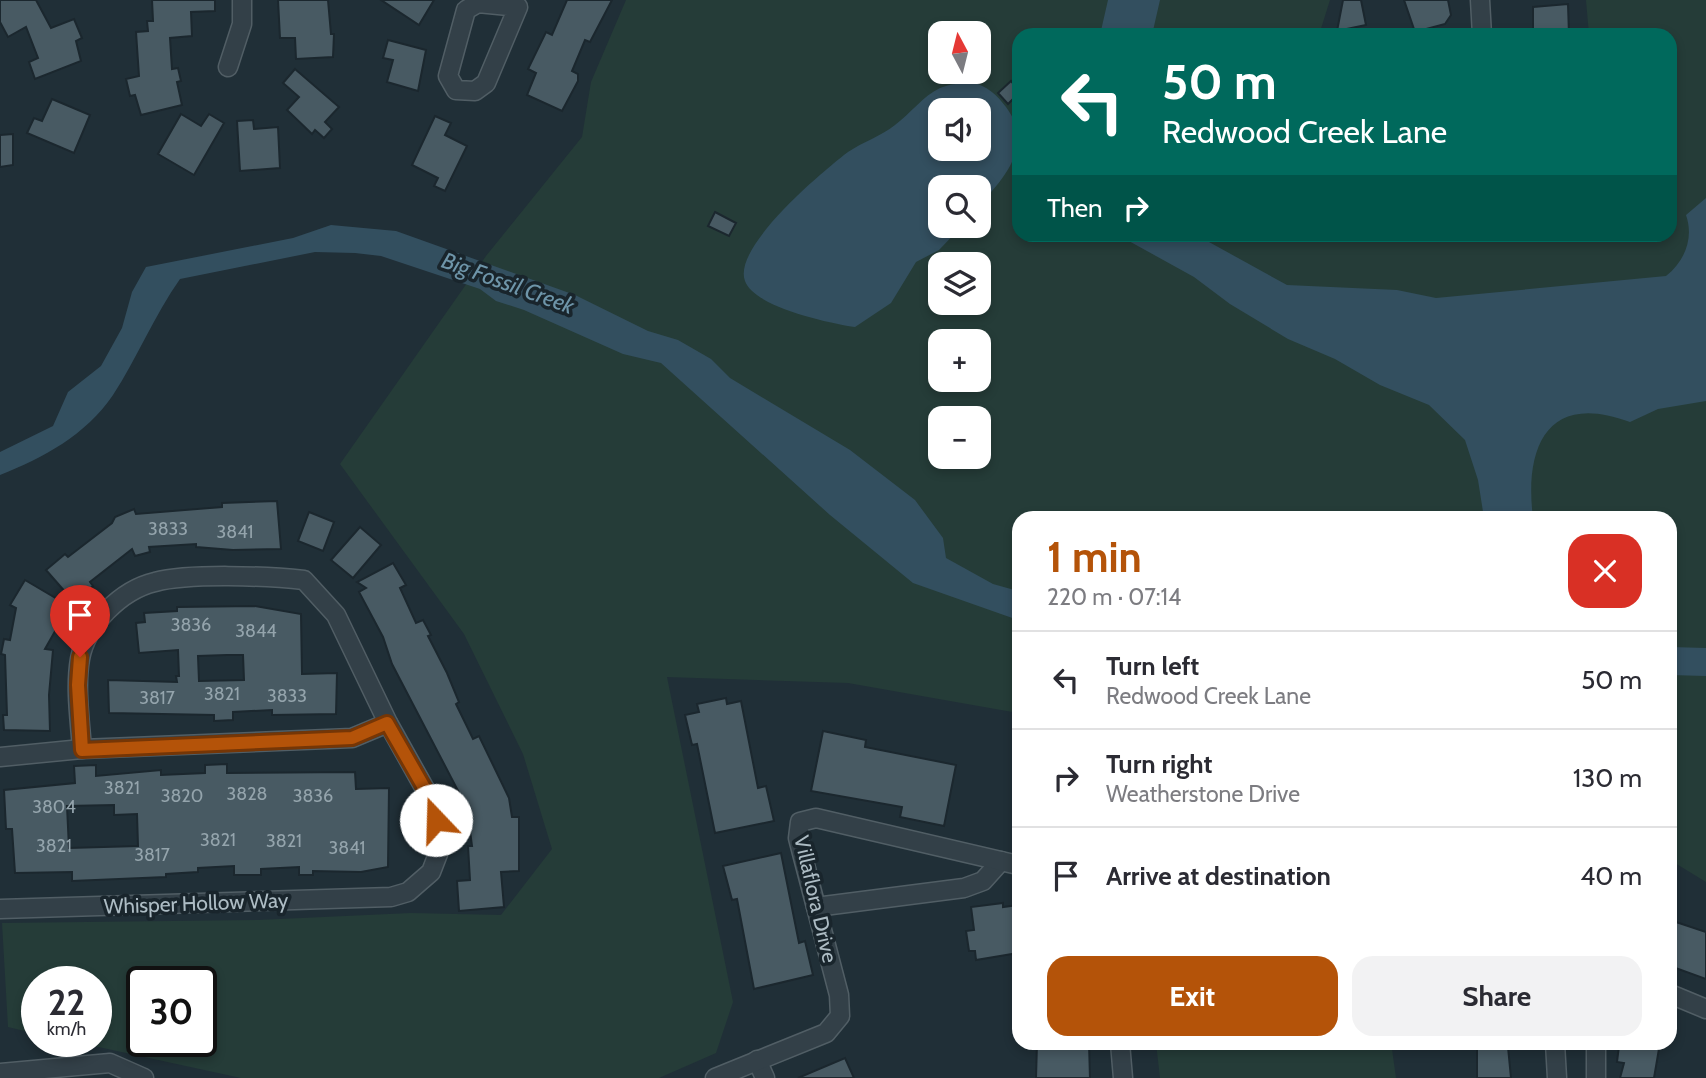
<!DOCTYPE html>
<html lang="en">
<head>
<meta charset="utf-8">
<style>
  :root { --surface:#fff; --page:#f2f2f3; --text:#2b2b33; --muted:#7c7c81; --line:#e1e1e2; --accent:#b45309 }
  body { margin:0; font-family:Cabin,sans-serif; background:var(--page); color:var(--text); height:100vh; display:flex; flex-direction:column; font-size:26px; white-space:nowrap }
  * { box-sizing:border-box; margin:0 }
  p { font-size:23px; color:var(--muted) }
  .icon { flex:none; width:38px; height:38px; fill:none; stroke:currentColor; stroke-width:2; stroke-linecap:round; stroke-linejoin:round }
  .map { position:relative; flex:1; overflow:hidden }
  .drawer { position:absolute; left:1012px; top:511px; width:665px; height:539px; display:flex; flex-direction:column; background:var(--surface); border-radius:21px; box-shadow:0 4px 10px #0003 }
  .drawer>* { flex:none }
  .guide { position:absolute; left:1012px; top:28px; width:665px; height:214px; border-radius:21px; box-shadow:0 4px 10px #0003; background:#00695c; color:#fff; overflow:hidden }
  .needle { width:46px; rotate:353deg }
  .fabs { position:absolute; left:928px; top:21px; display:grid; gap:14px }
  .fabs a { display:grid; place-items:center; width:63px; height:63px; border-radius:14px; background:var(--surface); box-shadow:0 4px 10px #0003; font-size:35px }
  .speed { position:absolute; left:21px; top:966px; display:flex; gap:14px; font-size:35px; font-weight:700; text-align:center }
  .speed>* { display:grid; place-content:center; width:91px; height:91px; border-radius:50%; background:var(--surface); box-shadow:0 4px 10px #0003; line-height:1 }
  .speed small { font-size:18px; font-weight:400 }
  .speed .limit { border:4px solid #111; border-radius:10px; background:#fff; color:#111 }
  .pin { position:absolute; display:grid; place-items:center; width:60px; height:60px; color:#fff; margin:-72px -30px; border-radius:50% 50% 50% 0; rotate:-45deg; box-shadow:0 0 7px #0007 }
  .pin .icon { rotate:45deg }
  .me { position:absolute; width:77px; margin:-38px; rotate:339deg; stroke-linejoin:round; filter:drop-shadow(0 0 5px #0008) }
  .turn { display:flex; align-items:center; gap:24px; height:147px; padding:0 35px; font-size:32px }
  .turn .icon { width:91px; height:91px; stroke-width:2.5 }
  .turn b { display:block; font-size:49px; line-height:60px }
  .then { display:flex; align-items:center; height:66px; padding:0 35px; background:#0003; gap:14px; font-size:26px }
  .round { display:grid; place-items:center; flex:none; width:74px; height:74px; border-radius:21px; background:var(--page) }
  .overview { display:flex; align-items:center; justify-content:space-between; height:119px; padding:0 35px }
  h1 { font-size:42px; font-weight:700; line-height:52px; color:var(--accent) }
  .primary-button { display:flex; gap:14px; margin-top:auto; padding:14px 35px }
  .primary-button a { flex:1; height:80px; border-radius:21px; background:var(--accent); color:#fff; font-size:28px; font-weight:700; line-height:80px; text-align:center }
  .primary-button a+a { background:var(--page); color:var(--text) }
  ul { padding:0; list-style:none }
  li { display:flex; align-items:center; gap:21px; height:98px; padding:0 35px; border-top:2px solid var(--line) }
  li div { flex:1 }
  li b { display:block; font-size:26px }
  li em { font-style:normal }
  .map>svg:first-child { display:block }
  .green { fill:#253c38; fill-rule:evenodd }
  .water { fill:#334f5f; fill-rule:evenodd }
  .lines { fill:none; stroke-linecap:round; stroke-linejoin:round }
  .river { stroke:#334f5f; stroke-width:28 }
  .building { fill:#485a63; stroke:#1b272e; stroke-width:2; fill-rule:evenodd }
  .minor-casing { stroke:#515e65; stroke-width:21 }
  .minor { stroke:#334048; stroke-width:18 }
  .route-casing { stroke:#753606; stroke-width:18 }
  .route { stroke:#b45309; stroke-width:12 }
  .labels { text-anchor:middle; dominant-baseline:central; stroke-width:7; stroke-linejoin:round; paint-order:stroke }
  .number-label { font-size:18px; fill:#94a4ac }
  .street-label { font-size:21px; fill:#adbcc4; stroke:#19252c }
  .water-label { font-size:23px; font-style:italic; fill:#6e95a9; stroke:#19252c }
</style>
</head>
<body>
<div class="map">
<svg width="1706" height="1078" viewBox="0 0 1706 1078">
  <rect width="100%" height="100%" fill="#202f37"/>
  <!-- green -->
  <g class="green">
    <path d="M626 0H1330L1319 35H1018V234H1670V35H1589L1586 0H1706V882L1670 860V518H1018V713L848 683 667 677 733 1002 716 1053 659 1078H241L71 1041H96V982H37V1034L8 1027 2 923 258 920 411 913 501 915 552 849 523 754 464 634 340 464 486 256 582 137 591 82ZM940 33H978V72H940ZM940 110H978V149H940ZM940 187H978V226H940ZM940 264H978V303H940ZM940 341H978V380H940ZM940 418H978V457H940ZM142 982H201V1041H142Z"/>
    <path d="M1156 1043H1395L1392 1049 1396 1078H1160Z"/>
  </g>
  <!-- water -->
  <g class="water">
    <path d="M1108 0H1160L1152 35 1123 32 1122 35H1100Z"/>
    <path d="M972 82C987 86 997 95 1006 107 1035 146 1004 178 978 207V187H940V226H962L939 250 916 262 891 303 855 327C829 323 754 307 745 281 732 247 823 171 848 152 863 142 881 136 895 125 910 114 923 96 940 88 950 84 961 83 972 82ZM940 110H978V149H940Z"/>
    <path d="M1706 198V401L1658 409 1630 422C1548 391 1524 446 1533 518H1484L1478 480 1465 440 1429 405 1380 385 1335 359 1288 339 1230 304 1194 277 1118 235H1183L1209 242 1287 285 1397 290 1436 298 1666 276C1685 261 1694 238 1686 215Z"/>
    <path d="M331 225 396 231 575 295 648 331 678 340 711 359 730 378 850 450 915 500 943 538 946 558 993 584 1018 591V620L913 583 830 515 661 363 623 354 524 310 496 301 480 289 381 256 355 253 315 252 180 279C154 316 137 358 113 395 86 435 43 458 0 475V452L53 426 68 392 101 366 122 328 132 292 146 267 293 238Z"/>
  </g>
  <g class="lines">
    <!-- river -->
    <path class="river" d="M1670 661 1706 662"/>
  </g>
  <!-- building -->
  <g class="building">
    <path d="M0 0H36L51 28 74 19 82 38 76 41 81 61 35 79 29 62 38 58 26 27 8 37 0 22Z"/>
    <path d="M152 0H215V11L191 12 192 36 170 38 172 69 178 68 181 81 177 82 182 105 141 115 135 95 130 96 126 79 139 76 136 32 148 31 147 21H153Z"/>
    <path d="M278 0H328L331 34H334L333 57 296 59 295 38H280Z"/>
    <path d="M381 0H434L419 25Z"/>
    <path d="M567 0H612L590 42 585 40 572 71 578 74V81L562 111 527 95 536 73 528 69 546 32 552 35Z"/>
    <path d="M1343 0H1361L1366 25 1337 31Z"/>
    <path d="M1404 0H1448L1451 15 1445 24 1415 32Z"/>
    <path d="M1568 4 1569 35H1533V7Z"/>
    <path d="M388 40 426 50 418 91 387 82 393 60 383 58Z"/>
    <path d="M295 69 339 107 325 122 332 129 324 138 315 130 312 134 287 110 299 97 283 83Z"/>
    <path d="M1011 81 1018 89V94L1008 104 998 93Z"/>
    <path d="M52 99 90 115 74 153 27 133 34 118 42 121Z"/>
    <path d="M181 114 201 126 209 114 224 123 194 175 158 154Z"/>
    <path d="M435 116 451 123 445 135 467 146 445 191 434 186 438 178 412 165Z"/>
    <path d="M253 120 254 129 278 127 280 168 240 171 237 121Z"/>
    <path d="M13 134V165L0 167V135Z"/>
    <path d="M715 212 736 223 729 236 708 226Z"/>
    <path d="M277 501 281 549 233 550 196 547V544L149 547 150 552 135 556 132 549 90 582 93 586 74 602 46 570 65 554 68 557 112 523 115 517 134 509 136 514 222 507V503Z"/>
    <path d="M309 512 334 522 323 551 298 541Z"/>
    <path d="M360 527 381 545 353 578 331 560Z"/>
    <path d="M393 563 406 585 400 588 416 623 423 620 431 635 428 636 447 673 459 702 456 704 473 739 479 736 509 798 512 817H519V871L501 872 504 907 459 911 457 881 470 880 468 846H472L467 808 392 664 383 637 359 592 366 588 357 582Z"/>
    <path d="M25 580 69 606 58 615 62 619 45 649 53 650 49 695 50 731 4 730 3 715H7L5 655 1 654 4 639 10 640 16 608 10 605Z"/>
    <path d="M255 606 301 614 302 674 337 673 336 714 272 715V710L233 712V720L214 721V715L109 713 108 680 177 682 176 676H179L178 650 139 653 136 623 145 622 144 613 177 611V607ZM227 655H243L244 680 199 681 198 656Z"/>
    <path d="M726 698 727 704 741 701 758 788 766 786 774 821 715 833 697 744 692 745 685 715 699 712 697 704Z"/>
    <path d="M823 731 866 740 865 747 956 765 944 826 900 817 902 807 811 791Z"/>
    <path d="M227 764V773L355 772 356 789 389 788 388 867 361 872 313 871V875H299V867L261 869V875H234V866L198 868V872L166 874V877L72 881V872L15 873 12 829H6L4 790 75 783 74 766 96 765V776L161 770V775L205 773V765ZM114 805V815L137 814 138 846 69 848 67 806Z"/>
    <path d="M781 853 799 943 805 941 813 975 754 989 737 899 732 900 723 866Z"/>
    <path d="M1003 903V907L1018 905V953L976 960 975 951H969L966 931 974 930 971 907Z"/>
    <path d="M1670 920 1706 932V979L1670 966Z"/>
    <path d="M1037 1043H1089L1090 1078H1036Z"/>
    <path d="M1627 1043H1660L1654 1078H1620L1624 1063 1617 1062 1619 1046 1627 1047Z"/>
    <path d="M1477 1047H1508L1511 1078H1477Z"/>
    <path d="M845 1058 854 1078H798Z"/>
  </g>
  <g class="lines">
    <defs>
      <g id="minor">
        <path d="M1480 0 1482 35"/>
        <path d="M478 3 518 7 486 83 475 91 456 90 448 76 466 10Z"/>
        <path d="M228 67 242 24V0"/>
        <path d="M0 757 82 749 352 738 388 723"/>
        <path d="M816 907 964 888 983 881 1001 861"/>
        <path d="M0 909 391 897 408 892 431 872 443 841 430 798 388 723 336 615 304 580C267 576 189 573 155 582 121 590 86 625 80 659 75 688 80 720 82 749"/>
        <path d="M1670 994 1706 1009"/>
        <path d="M1120 1043 1123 1078"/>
        <path d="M1555 1043 1557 1078"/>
        <path d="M757 1060 765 1078"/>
        <path d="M0 1073 110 1063 144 1078"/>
        <path d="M715 1078 826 1033 840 1016 839 995 798 838 800 822 816 818 1018 865"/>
        <path d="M1596 1078V1043"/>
      </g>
    </defs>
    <!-- minor casing -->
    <use href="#minor" class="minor-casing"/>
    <!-- minor -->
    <use href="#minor" class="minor"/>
  </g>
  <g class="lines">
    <defs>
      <path id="route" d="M80 657 78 685 82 750 352 738 387 723 430 798 436 820"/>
    </defs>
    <!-- route casing -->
    <use href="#route" class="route-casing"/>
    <!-- route -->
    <use href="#route" class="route"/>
  </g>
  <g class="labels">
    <!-- number labels -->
    <g class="number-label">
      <text x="168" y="529">3833</text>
      <text x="235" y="532">3841</text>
      <text x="191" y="625">3836</text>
      <text x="256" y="631">3844</text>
      <text x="222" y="694">3821</text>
      <text x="287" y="696">3833</text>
      <text x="157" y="698">3817</text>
      <text x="122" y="788">3821</text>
      <text x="247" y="794">3828</text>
      <text x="182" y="796">3820</text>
      <text x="313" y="796">3836</text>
      <text x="54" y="807">3804</text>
      <text x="218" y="840">3821</text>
      <text x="284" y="841">3821</text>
      <text x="54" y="846">3821</text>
      <text x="347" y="848">3841</text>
      <text x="152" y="855">3817</text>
    </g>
    <!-- street labels -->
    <g class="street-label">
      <text transform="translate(816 899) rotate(77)">Villaflora Drive</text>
      <text transform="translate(196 903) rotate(-2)">Whisper Hollow Way</text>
    </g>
    <!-- water labels -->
    <g class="water-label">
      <text transform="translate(508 283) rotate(20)">Big Fossil Creek</text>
    </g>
  </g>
</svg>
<div class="fabs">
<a><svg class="needle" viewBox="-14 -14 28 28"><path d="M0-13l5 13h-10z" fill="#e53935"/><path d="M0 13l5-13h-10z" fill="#7c7c81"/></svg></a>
<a><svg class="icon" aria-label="sound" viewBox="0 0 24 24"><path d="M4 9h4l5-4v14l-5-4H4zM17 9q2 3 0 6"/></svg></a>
<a><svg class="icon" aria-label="search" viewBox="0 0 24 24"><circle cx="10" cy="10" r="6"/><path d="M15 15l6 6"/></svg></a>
<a><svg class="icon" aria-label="layers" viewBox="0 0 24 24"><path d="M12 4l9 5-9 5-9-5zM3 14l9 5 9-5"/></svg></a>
<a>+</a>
<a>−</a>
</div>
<div class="speed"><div>22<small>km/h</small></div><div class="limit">30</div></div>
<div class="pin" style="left:80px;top:657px;background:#d93025"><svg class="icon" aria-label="arrive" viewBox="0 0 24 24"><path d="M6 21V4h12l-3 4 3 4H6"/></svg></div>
<svg class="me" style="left:436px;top:820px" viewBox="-20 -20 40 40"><circle r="19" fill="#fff"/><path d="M0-13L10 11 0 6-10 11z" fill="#b45309"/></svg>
<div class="guide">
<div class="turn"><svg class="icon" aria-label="left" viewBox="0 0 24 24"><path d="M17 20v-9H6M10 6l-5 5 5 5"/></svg><div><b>50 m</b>Redwood Creek Lane</div></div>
<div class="then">Then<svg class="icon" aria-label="right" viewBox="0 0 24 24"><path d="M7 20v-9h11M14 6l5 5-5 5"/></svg></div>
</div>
<section class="drawer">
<div class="overview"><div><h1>1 min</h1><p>220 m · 07:14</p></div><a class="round" style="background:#d93025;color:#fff"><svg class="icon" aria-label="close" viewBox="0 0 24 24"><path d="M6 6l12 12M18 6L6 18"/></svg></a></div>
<ul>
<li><svg class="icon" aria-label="left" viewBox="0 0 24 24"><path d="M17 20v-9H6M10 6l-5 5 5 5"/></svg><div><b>Turn left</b><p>Redwood Creek Lane</p></div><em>50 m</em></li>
<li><svg class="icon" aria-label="right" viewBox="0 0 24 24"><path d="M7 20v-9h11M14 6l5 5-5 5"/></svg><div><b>Turn right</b><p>Weatherstone Drive</p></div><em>130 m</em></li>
<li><svg class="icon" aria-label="arrive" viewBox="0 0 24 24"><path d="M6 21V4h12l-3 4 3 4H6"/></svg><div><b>Arrive at destination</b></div><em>40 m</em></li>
</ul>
<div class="primary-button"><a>Exit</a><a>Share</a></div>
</section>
</div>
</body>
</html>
